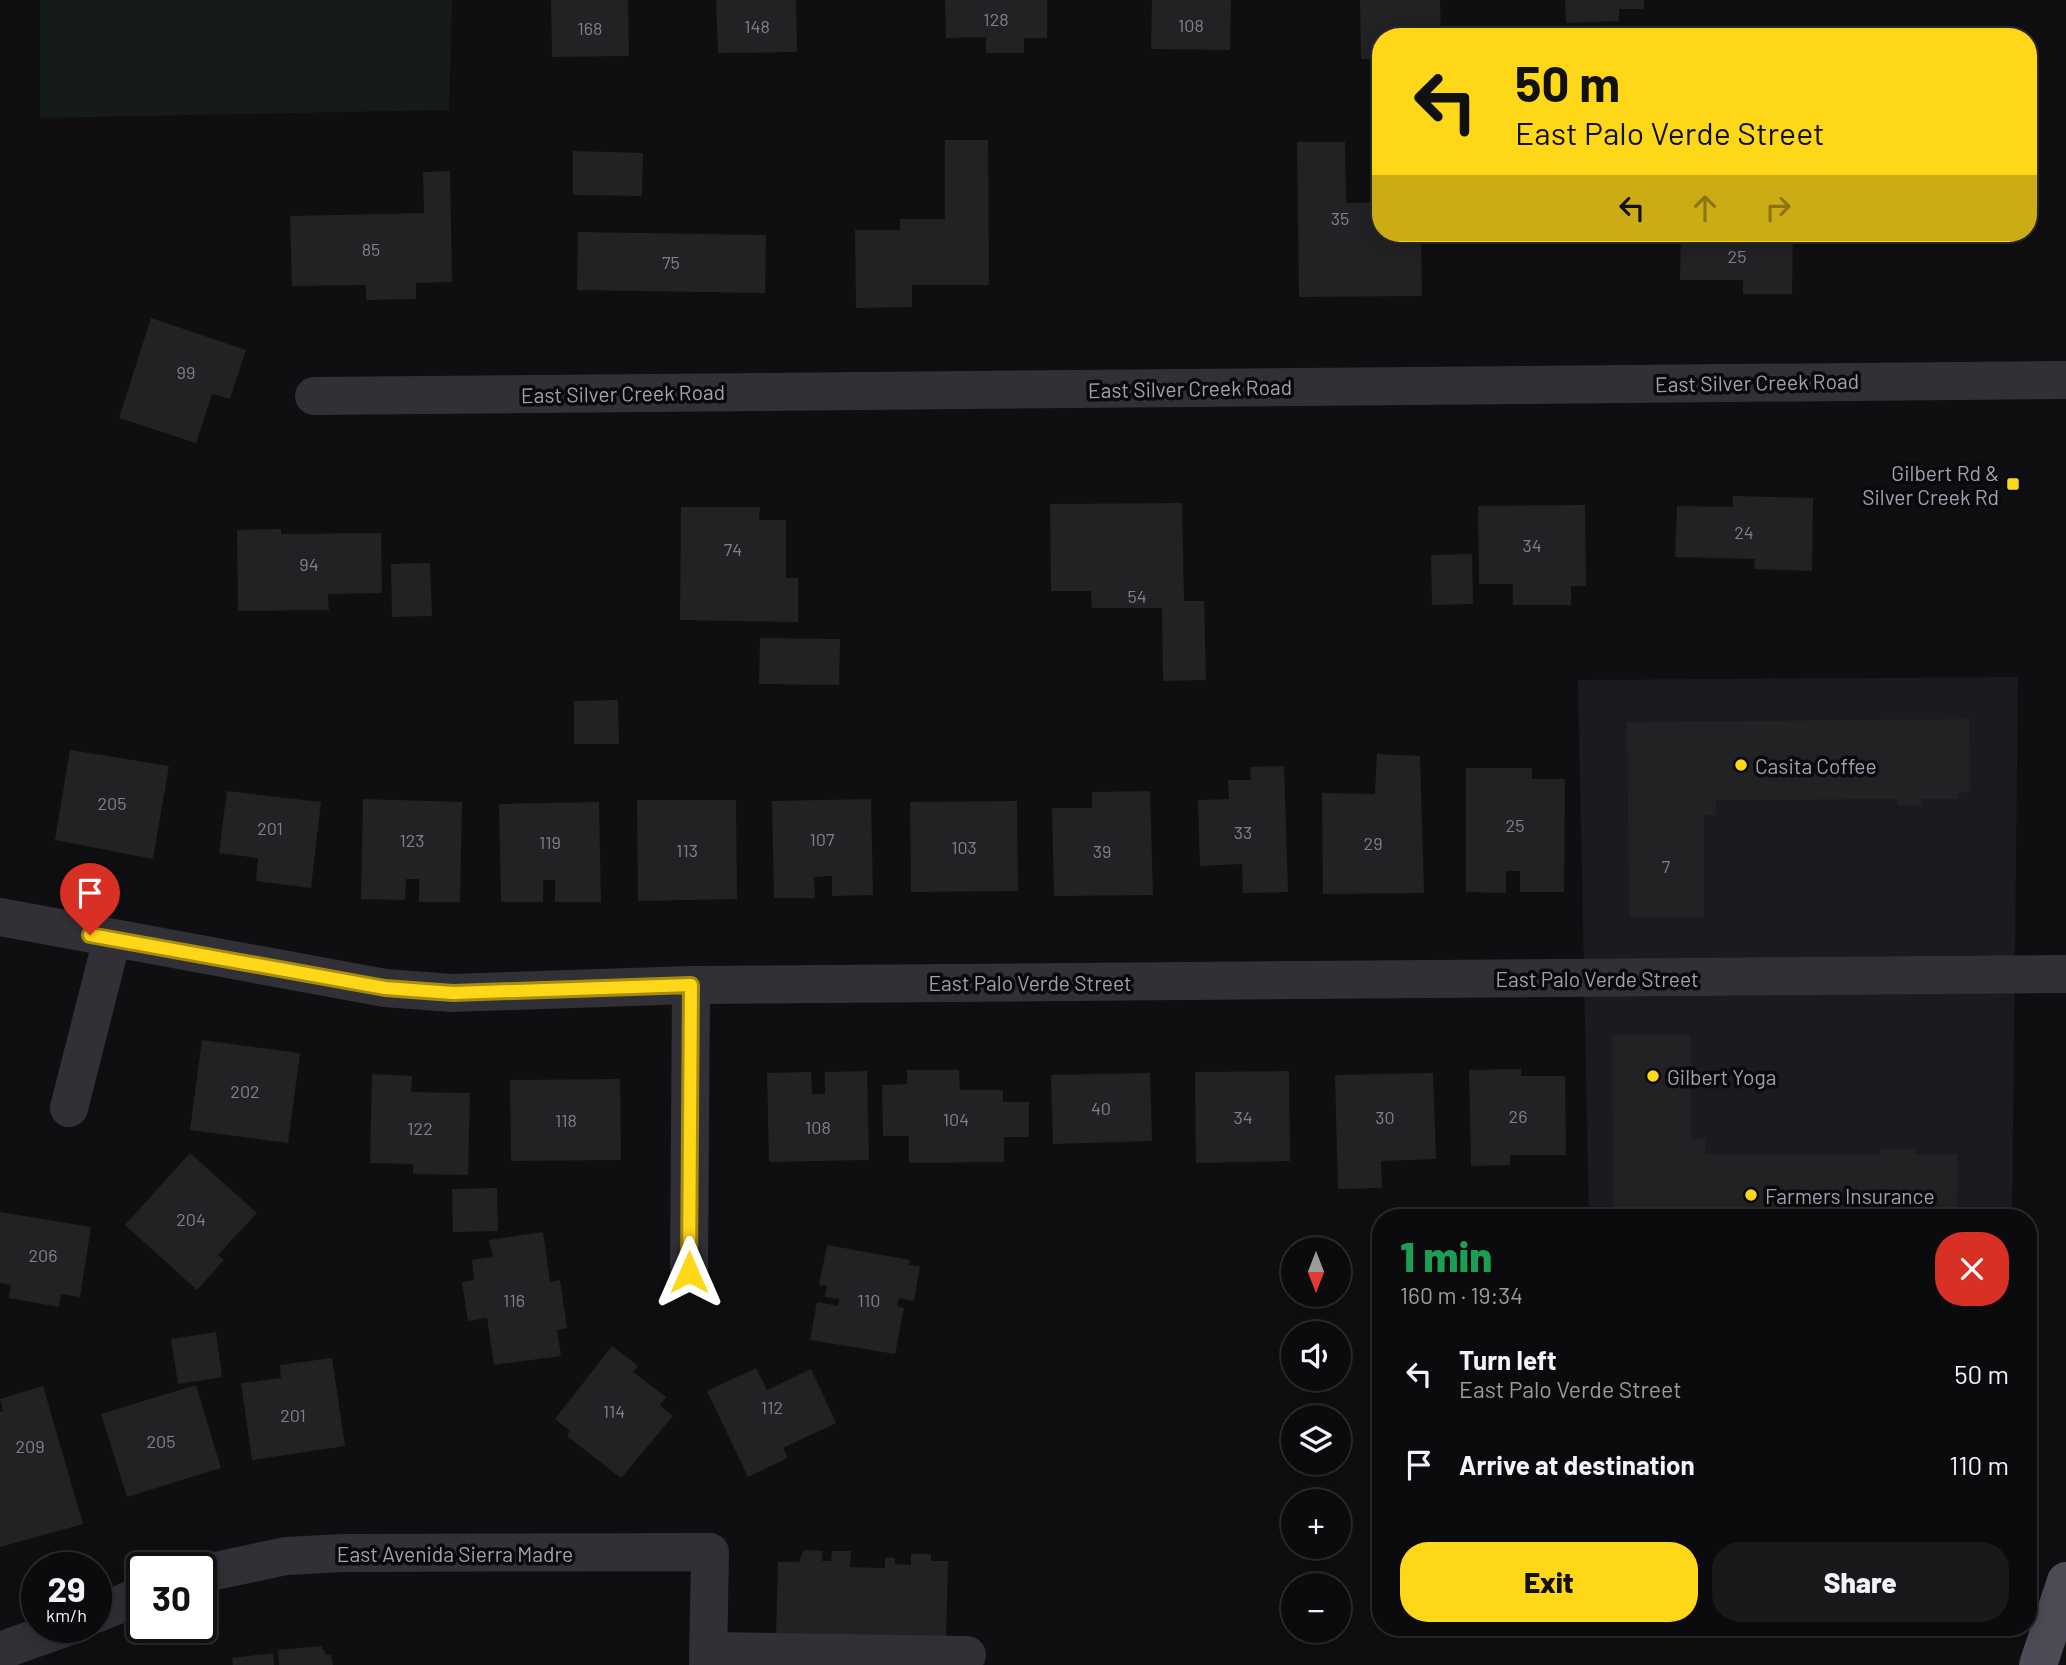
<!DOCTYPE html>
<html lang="en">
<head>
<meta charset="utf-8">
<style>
  :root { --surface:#0b0b0d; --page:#19191b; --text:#f1f3f6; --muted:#9a9b9d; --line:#2b2b2e; --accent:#ffd719 }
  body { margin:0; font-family:Barlow,sans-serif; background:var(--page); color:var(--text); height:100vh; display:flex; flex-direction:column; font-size:26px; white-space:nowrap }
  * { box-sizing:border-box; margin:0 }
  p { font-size:23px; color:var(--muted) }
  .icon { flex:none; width:38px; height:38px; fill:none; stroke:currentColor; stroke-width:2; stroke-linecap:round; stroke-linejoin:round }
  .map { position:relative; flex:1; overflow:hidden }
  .drawer { position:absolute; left:1372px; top:1209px; width:665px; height:427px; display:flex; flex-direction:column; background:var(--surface); border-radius:28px; box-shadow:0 4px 18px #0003,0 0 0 2px var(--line) }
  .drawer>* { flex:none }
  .banner { position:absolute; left:1372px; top:28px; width:665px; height:214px; border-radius:28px; box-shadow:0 4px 18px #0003,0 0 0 2px var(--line); background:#ffd719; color:#111; overflow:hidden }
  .needle { width:46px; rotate:180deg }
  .controls { position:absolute; left:1281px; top:1237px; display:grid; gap:14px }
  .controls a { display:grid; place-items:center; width:70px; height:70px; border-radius:50%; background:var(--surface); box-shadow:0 4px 18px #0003,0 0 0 2px var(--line); font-size:35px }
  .speed { position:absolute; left:21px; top:1552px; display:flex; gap:14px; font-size:35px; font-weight:700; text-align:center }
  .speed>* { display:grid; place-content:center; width:91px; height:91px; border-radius:50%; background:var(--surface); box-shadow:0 4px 18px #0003,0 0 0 2px var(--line); line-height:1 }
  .speed small { font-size:18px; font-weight:400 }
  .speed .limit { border:4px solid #111; border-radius:10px; background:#fff; color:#111 }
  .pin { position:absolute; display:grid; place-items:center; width:60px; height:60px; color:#fff; margin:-72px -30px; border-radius:50% 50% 50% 0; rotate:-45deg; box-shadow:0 0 7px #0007 }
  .pin .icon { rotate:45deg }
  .me { position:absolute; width:77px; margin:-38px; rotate:0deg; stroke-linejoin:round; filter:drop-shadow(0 0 5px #0008) }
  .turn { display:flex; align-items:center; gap:24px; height:147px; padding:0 28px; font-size:32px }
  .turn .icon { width:91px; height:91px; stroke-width:2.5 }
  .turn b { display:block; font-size:49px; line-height:60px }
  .lanes { display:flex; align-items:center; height:66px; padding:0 28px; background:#0003; justify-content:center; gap:35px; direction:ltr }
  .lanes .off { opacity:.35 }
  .round { display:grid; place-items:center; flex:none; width:74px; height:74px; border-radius:28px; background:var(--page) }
  .head { display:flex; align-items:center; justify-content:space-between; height:119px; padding:0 28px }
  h1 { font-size:42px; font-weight:800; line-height:52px; color:#1e9e55 }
  .action { display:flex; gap:14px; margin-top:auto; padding:14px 28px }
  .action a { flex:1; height:80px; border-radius:28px; background:var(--accent); color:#111; font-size:28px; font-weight:800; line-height:80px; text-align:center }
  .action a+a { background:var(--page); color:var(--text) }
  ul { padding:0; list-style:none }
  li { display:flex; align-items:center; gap:21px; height:91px; padding:0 28px }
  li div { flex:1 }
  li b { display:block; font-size:26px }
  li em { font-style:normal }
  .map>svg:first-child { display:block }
  .built { fill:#1a1b1e }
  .green { fill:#151b17 }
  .building { fill:#222225 }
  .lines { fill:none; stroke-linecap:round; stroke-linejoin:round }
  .minor { stroke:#303036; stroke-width:38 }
  .major { stroke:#4b4c55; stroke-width:38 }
  .route-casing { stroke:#a68c10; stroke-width:18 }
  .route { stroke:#ffd719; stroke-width:12 }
  .poi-dot { fill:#ffd719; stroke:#0a0a0b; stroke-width:2.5 }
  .labels { text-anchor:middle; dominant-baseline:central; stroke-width:7; stroke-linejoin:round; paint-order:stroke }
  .number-label { font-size:18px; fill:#7e808f }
  .street-label { font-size:21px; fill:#9ea1b3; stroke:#0a0a0b }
  .poi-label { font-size:21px; fill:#9ea1b3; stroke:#0a0a0b; text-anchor:start }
</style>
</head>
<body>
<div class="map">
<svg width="2066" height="1665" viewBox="0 0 2066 1665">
  <rect width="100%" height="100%" fill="#0f0f11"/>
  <!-- built -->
  <path class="built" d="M2018 677 2012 1218H1589L1578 680Z"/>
  <!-- green -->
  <path class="green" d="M40 0H452L449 110 40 118Z"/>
  <!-- building -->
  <g class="building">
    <path d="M551 0H628L629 56 552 57Z"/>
    <path d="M716 0H796L797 52 718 53Z"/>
    <path d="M945 0H1047V38H1024V53H986V37L946 38Z"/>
    <path d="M1152 0H1231L1230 50 1151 49Z"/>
    <path d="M1360 0H1440L1441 37H1381V59H1361Z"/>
    <path d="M1565 0H1644V9H1619V21L1566 23Z"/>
    <path d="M945 140H988L989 285H912V307L856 308 855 230H900V219H945Z"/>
    <path d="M1297 142H1345L1346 203 1381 202V233H1421L1422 296 1299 297Z"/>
    <path d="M573 151 643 153 642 196 573 195Z"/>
    <path d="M450 171 452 282 416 283V299L366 300V285L292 286 290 216 424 213 423 172Z"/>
    <path d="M578 232 766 235 765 293 577 290Z"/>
    <path d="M1681 233H1793L1792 294H1743V280H1680Z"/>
    <path d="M151 318 246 350 230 399 212 394 196 443 119 418Z"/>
    <path d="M1733 496 1813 498 1812 571 1754 569 1755 559 1675 557 1677 506 1733 507Z"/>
    <path d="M1182 503 1184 601H1204L1206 680 1163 681 1162 608H1092L1091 591H1051L1050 504Z"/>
    <path d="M1585 505 1586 586H1571V605H1513V584H1479L1478 506Z"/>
    <path d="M681 507H760L759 520H786V578H798V622L680 620Z"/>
    <path d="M281 529V534L381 533 382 593 328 594 329 610 238 611 237 530Z"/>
    <path d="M1472 554 1473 604 1432 605 1431 555Z"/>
    <path d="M430 563 432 616 392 617 391 564Z"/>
    <path d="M760 638 840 639 839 685 759 684Z"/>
    <path d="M618 700 619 744H574V701Z"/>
    <path d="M1969 719 1970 792 1958 793V799H1921V805H1897V799L1716 800V815H1704V917H1629L1627 722Z"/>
    <path d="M70 750 169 766 153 859 55 840Z"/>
    <path d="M1377 754 1420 756 1424 893 1323 894 1322 793 1375 794Z"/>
    <path d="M1284 766 1288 892 1243 893 1242 864 1200 866 1198 800 1229 799 1228 780H1251L1250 767Z"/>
    <path d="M1466 768H1532V779H1565L1564 892H1520V871H1506V893L1466 892Z"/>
    <path d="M227 791 321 802 311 888 256 881 258 858 219 853Z"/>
    <path d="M1150 791 1153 895 1054 896 1052 808H1092V792Z"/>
    <path d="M363 799 462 802 460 902H419V879H406L405 900 361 899Z"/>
    <path d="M871 799 873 895 832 896V876L814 877 815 898H774L772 801Z"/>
    <path d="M637 800H736L737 899 638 901Z"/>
    <path d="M1017 801 1018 891 911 892 910 802Z"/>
    <path d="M599 802 601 902H555V880H543V902H501L499 804Z"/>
    <path d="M1612 1035H1691V1139H1705V1154H1881V1149H1915V1154H1957V1218H1613Z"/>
    <path d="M202 1040 300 1053 288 1143 190 1130Z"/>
    <path d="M1521 1069V1076H1565L1566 1155H1510V1165L1471 1166 1469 1070Z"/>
    <path d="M907 1070H959L960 1090H1003V1102H1029V1137H1004V1162L909 1163V1136H883L882 1085 907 1084Z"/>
    <path d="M867 1071 869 1160 769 1162 767 1073 811 1072 812 1094H825V1072Z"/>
    <path d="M1289 1071 1290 1161 1196 1163 1195 1072Z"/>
    <path d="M1150 1073 1152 1141 1053 1144 1051 1075Z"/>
    <path d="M1433 1073 1436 1159 1381 1161 1382 1188 1338 1189 1335 1075Z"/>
    <path d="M372 1074 412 1076 411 1092 470 1093 468 1175 413 1174V1164L370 1163Z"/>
    <path d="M620 1079 621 1160 511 1161 510 1080Z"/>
    <path d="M190 1153 257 1213 218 1255 224 1260 197 1290 125 1225Z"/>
    <path d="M497 1188 498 1231 453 1232 452 1189Z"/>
    <path d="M0 1212 91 1227 80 1297 61 1294 59 1307 9 1298 11 1285 0 1283Z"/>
    <path d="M1458 1214 1506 1215 1505 1218H1458Z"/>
    <path d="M543 1232 550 1282 560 1280 567 1328 557 1330 561 1356 494 1365 487 1318 468 1321 462 1282 474 1280 472 1260 493 1257 489 1240Z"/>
    <path d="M827 1245 910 1260 909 1265 920 1266 914 1301 899 1298 897 1306 904 1308 895 1354 810 1340 817 1302 838 1306 839 1299 825 1297 827 1286 819 1285Z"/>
    <path d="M216 1332 222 1377 178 1384 171 1339Z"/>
    <path d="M612 1346 638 1366 633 1372 666 1397 660 1405 673 1416 621 1478 567 1436 570 1431 555 1419Z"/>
    <path d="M332 1358 345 1446 252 1460 241 1383 281 1378 280 1365Z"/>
    <path d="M756 1368 767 1390 811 1369 836 1423 783 1448 788 1458 748 1477 707 1391Z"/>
    <path d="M196 1385 221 1468 127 1497 101 1414Z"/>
    <path d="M43 1386 83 1524 0 1547V1412L3 1411 0 1399Z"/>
    <path d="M804 1550 823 1551 822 1561H831L832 1551H851L850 1567 885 1568V1558H895V1564L911 1565V1554H931V1561H948L946 1641 776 1637 778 1562H799Z"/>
    <path d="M321 1646 326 1655 331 1654 333 1665H279L278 1650Z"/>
    <path d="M273 1653 274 1665H233L232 1658Z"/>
  </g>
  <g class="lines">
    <!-- minor -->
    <g class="minor">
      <path d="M314 396 2066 380"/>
      <path d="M0 917 385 988 452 993 691 985 2066 974"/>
      <path d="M69 1108 112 939"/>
      <path d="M689 1272 691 985"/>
      <path d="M201 1574 286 1556 344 1553 710 1552 708 1665"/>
      <path d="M96 1614 142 1595"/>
      <path d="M0 1651 64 1628"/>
      <path d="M708 1651 967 1655"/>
    </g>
    <!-- major -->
    <path class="major" d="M2038 1665 2066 1581"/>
  </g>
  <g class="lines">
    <defs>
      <path id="route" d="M90 935 385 988 453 993 691 985 689 1272"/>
    </defs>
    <!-- route casing -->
    <use href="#route" class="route-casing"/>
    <!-- route -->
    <use href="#route" class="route"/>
  </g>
  <!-- markers -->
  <g class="poi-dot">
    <rect x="2006" y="477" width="14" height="14" rx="3.5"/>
    <circle cx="1741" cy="765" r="7"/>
    <circle cx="1653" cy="1076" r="7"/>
    <circle cx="1751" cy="1195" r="7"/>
  </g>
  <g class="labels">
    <!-- number labels -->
    <g class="number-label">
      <text x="996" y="19">128</text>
      <text x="1191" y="25">108</text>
      <text x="757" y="26">148</text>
      <text x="590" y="28">168</text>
      <text x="1340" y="218">35</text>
      <text x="371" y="249">85</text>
      <text x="1737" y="256">25</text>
      <text x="671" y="262">75</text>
      <text x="186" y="372">99</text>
      <text x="1744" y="532">24</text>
      <text x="1532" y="545">34</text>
      <text x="733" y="549">74</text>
      <text x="309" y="564">94</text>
      <text x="1137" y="596">54</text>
      <text x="112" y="803">205</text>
      <text x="1515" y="825">25</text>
      <text x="270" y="828">201</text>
      <text x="1243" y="832">33</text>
      <text x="822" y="839">107</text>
      <text x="412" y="840">123</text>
      <text x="550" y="842">119</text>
      <text x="1373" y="843">29</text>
      <text x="964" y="847">103</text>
      <text x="687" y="850">113</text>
      <text x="1102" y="851">39</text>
      <text x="1666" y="866">7</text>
      <text x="245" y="1091">202</text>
      <text x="1101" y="1108">40</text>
      <text x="1518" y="1116">26</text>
      <text x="1243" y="1117">34</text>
      <text x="1385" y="1117">30</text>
      <text x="956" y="1119">104</text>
      <text x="566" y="1120">118</text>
      <text x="818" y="1127">108</text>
      <text x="420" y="1128">122</text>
      <text x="191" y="1219">204</text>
      <text x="43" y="1255">206</text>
      <text x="514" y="1300">116</text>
      <text x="869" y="1300">110</text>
      <text x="772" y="1407">112</text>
      <text x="614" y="1411">114</text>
      <text x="293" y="1415">201</text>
      <text x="161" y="1441">205</text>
      <text x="30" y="1446">209</text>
    </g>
    <!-- street labels -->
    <g class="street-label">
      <text transform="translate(1757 382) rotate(-1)">East Silver Creek Road</text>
      <text transform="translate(1190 388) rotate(-1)">East Silver Creek Road</text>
      <text transform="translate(623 393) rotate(-1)">East Silver Creek Road</text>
      <text x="1597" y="978">East Palo Verde Street</text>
      <text x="1030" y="982">East Palo Verde Street</text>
      <text x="455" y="1553">East Avenida Sierra Madre</text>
    </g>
    <!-- poi labels -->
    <g class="poi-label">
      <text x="1999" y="472" text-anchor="end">Gilbert Rd &amp;<tspan x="1999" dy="24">Silver Creek Rd</tspan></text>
      <text x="1755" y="765">Casita Coffee</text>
      <text x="1667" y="1076">Gilbert Yoga</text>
      <text x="1765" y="1195">Farmers Insurance</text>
    </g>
  </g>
</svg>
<div class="controls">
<a><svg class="needle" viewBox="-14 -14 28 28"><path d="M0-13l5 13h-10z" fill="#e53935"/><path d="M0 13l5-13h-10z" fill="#9a9b9d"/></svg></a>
<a><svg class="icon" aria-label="sound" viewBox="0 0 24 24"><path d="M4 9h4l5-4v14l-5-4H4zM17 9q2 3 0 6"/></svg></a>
<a><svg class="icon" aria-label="layers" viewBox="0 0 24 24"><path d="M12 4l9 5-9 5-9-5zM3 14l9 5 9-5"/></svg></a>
<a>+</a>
<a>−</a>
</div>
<div class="speed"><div>29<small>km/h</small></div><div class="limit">30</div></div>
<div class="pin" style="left:90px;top:935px;background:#d93025"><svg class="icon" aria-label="arrive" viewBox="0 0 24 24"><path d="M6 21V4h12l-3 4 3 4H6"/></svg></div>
<svg class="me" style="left:689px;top:1272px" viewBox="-20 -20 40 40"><path d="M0-17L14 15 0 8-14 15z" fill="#ffd719" stroke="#fff" stroke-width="4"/></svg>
<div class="banner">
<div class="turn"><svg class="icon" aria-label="left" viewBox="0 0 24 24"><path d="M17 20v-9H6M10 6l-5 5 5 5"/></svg><div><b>50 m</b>East Palo Verde Street</div></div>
<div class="lanes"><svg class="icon" aria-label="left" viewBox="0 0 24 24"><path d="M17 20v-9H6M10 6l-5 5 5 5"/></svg><svg class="icon off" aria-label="ahead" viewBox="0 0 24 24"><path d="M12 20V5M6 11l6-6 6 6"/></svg><svg class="icon off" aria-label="right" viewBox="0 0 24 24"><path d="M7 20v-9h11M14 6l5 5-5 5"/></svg></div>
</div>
<section class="drawer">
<div class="head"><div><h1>1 min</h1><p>160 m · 19:34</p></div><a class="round" style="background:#d93025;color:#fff"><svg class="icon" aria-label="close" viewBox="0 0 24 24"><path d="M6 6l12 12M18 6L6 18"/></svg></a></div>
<ul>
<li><svg class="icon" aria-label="left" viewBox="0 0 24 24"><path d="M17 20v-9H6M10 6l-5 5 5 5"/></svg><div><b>Turn left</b><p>East Palo Verde Street</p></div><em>50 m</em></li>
<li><svg class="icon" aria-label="arrive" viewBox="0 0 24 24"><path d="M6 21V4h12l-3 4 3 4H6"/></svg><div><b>Arrive at destination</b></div><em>110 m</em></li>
</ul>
<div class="action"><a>Exit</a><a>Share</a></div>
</section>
</div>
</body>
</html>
